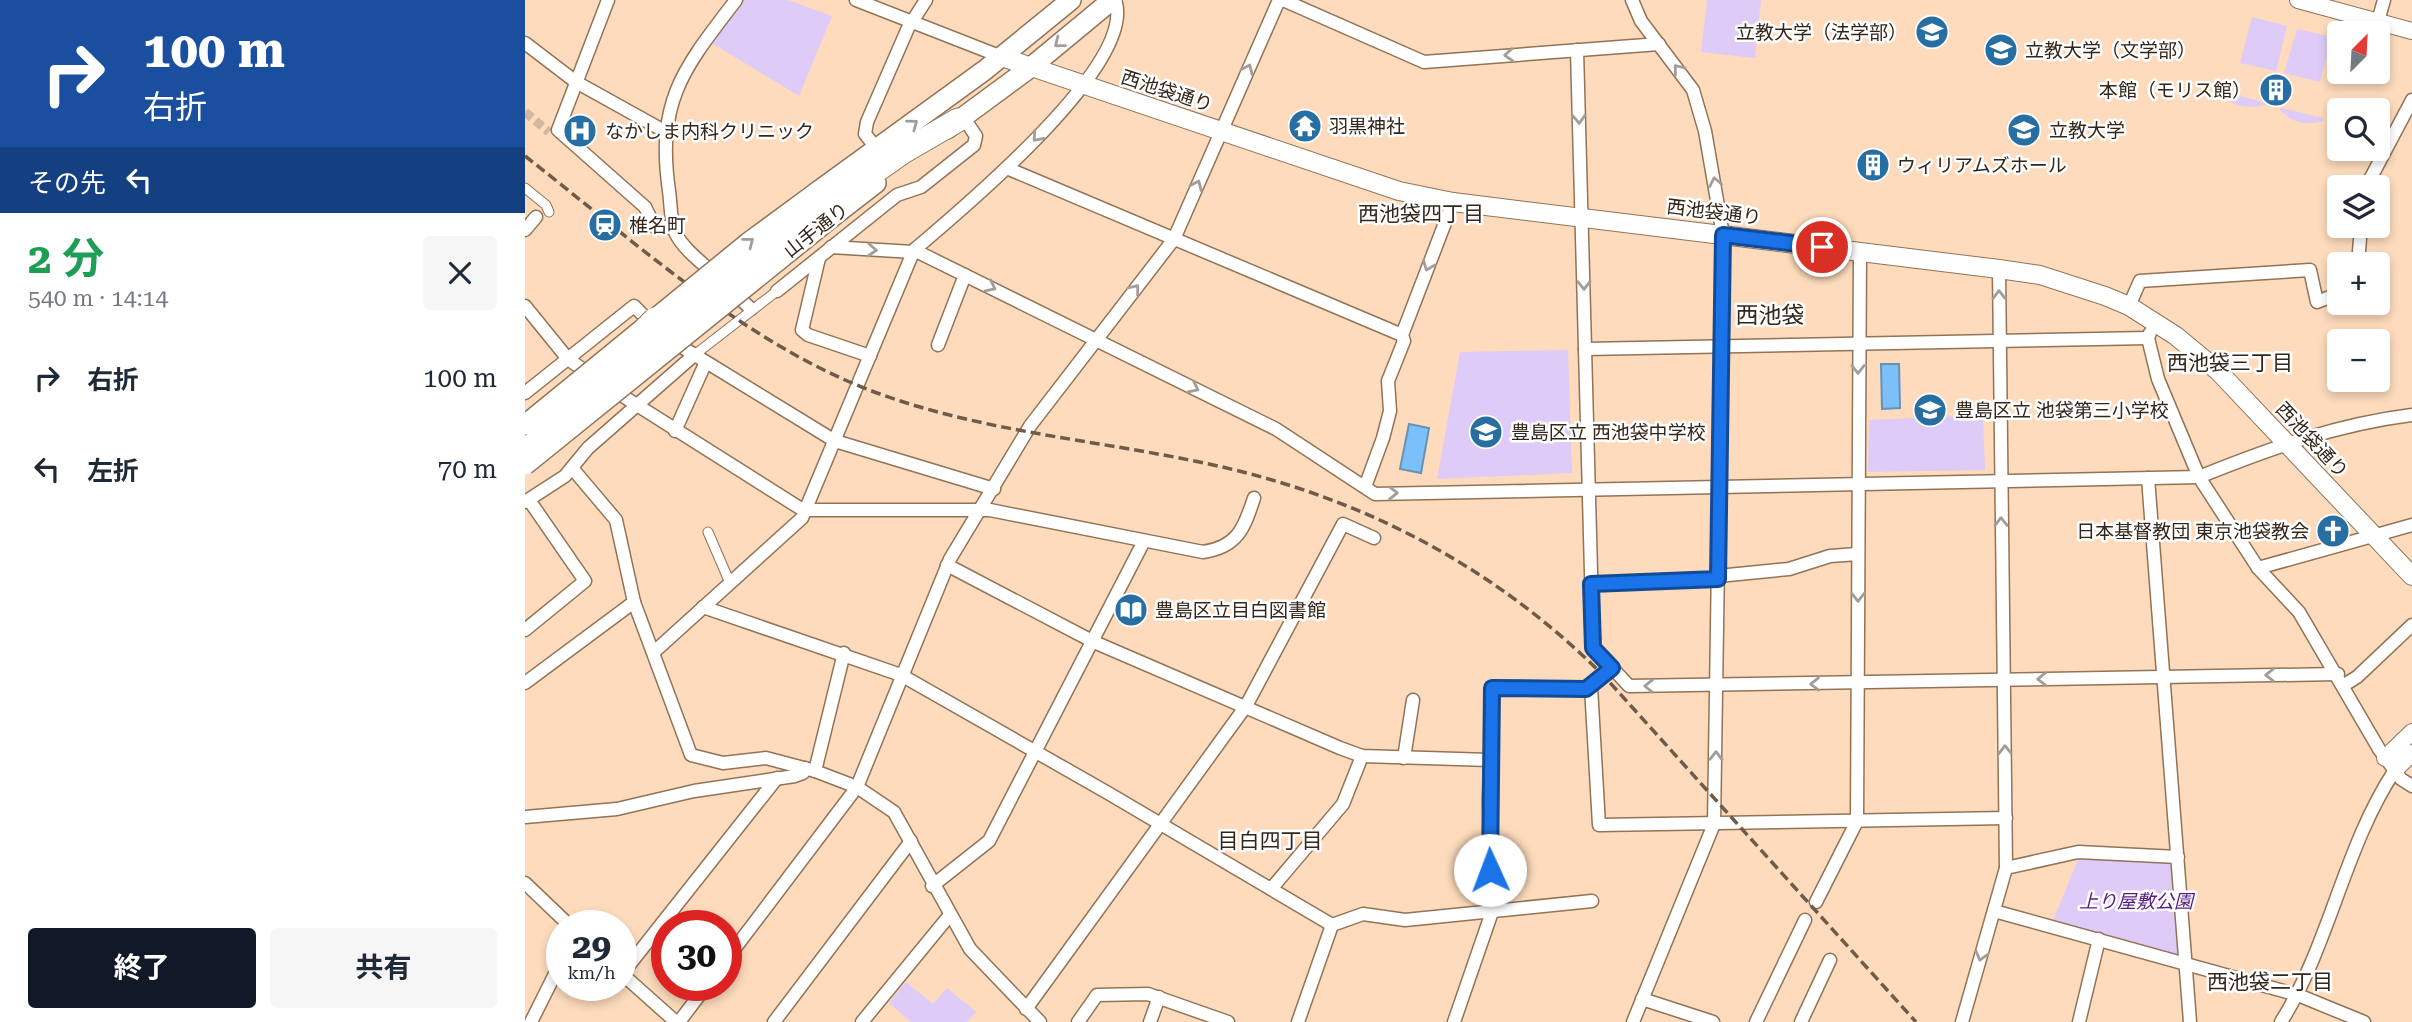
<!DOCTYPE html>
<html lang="ja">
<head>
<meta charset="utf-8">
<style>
  :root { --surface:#fff; --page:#f6f6f7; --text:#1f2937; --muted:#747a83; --accent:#111827 }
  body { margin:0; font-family:"Roboto Serif","Noto Sans JP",serif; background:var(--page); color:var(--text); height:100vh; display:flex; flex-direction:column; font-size:26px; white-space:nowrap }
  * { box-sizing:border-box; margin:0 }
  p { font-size:23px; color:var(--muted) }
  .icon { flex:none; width:38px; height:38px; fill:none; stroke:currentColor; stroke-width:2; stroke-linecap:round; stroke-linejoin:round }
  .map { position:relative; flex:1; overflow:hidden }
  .panel { display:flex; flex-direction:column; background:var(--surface); width:525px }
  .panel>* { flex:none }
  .banner { background:#1a4fa0; color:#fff; overflow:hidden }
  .needle { width:46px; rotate:24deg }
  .tools { position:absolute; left:1802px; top:21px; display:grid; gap:14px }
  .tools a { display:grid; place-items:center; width:63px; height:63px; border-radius:7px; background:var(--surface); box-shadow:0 4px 10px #0003; font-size:35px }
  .speed { position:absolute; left:21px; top:910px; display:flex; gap:14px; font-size:35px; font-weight:700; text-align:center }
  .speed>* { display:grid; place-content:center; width:91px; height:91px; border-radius:50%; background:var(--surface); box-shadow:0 4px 10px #0003; line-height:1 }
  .speed small { font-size:18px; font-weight:400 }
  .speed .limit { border:10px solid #d22; background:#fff; color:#111 }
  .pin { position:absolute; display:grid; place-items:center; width:60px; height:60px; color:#fff; margin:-30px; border:4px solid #fff; border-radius:50%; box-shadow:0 2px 7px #0007 }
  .me { position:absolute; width:77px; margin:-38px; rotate:358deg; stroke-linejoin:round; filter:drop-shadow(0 0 5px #0008) }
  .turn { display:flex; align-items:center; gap:24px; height:147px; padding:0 28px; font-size:32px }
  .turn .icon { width:91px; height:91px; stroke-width:2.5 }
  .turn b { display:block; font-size:49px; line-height:60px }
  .then { display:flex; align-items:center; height:66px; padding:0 28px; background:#0003; gap:14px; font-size:26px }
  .round { display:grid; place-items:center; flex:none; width:74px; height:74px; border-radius:7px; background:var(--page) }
  .head { display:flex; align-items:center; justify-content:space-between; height:119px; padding:0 28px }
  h1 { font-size:42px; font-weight:700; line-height:52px; color:#1e9e55 }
  .cta { display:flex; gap:14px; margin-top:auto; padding:14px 28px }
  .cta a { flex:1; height:80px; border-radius:7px; background:var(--accent); color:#fff; font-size:28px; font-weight:700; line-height:80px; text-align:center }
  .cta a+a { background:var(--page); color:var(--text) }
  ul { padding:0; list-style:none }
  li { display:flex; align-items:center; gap:21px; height:91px; padding:0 28px }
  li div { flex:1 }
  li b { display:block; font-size:26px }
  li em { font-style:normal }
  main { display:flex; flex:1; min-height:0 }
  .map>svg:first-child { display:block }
  .green { fill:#decbf8 }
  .water { fill:#7cc0f9; stroke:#6692b6; stroke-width:2 }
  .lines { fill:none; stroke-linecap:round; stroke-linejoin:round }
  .pedestrian-tunnel { stroke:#d5b79c; stroke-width:9; stroke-dasharray:9 4.5; stroke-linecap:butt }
  .pedestrian-casing { stroke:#917356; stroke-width:11 }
  .minor-casing { stroke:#917356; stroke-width:15 }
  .tertiary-casing { stroke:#917356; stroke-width:18 }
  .secondary-casing { stroke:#917356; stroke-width:20 }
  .primary-casing { stroke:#917356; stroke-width:22 }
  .motorway-casing { stroke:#917356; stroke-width:25 }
  .pedestrian { stroke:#fff; stroke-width:9 }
  .minor { stroke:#fff; stroke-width:12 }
  .tertiary { stroke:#fff; stroke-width:16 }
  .secondary { stroke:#fff; stroke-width:18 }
  .primary { stroke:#fff; stroke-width:19 }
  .motorway { stroke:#fff; stroke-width:23 }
  .rail { stroke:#6f5b4a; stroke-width:3.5; stroke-dasharray:10 5; stroke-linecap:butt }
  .primary-bridge-casing { stroke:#917356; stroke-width:22; stroke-linecap:butt }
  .motorway-bridge-casing { stroke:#917356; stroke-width:25; stroke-linecap:butt }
  .primary-bridge { stroke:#fff; stroke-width:19 }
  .motorway-bridge { stroke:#fff; stroke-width:23 }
  .oneway { stroke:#a39d98 }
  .route-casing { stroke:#114b97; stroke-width:18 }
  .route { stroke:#1a73e8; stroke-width:12 }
  .labels { text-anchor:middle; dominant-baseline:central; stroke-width:5; stroke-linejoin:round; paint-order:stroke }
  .poi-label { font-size:19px; fill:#33261a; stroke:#fff; text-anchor:start }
  .street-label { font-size:19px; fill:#33261a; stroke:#fff }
  .park-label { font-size:19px; font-style:italic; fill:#561b84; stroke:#fff }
  .neighbourhood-label { font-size:21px; fill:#33261a; stroke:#fff }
  .quarter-label { font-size:23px; fill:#33261a; stroke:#fff }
</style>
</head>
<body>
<main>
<section class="panel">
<div class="banner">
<div class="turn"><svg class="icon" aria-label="right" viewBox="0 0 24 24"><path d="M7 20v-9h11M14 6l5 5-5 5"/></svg><div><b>100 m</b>右折</div></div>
<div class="then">その先<svg class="icon" aria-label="left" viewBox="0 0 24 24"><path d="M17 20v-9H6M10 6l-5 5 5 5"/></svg></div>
</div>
<div class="head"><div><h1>2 分</h1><p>540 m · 14:14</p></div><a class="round"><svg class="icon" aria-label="close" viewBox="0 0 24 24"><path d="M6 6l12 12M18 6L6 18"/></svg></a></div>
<ul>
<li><svg class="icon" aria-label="right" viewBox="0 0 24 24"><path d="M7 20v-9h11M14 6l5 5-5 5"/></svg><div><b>右折</b></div><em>100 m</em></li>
<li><svg class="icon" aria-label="left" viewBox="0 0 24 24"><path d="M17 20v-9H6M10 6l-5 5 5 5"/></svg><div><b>左折</b></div><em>70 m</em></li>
</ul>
<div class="cta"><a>終了</a><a>共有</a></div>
</section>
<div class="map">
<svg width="1887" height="1022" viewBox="0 0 1887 1022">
  <rect width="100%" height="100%" fill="#fddbbc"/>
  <!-- green -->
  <g class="green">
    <path d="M218 0H263L307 16 274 96 185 42Z"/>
    <path d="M1182 0H1236L1230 58 1176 52Z"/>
    <path d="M1727 17 1762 26 1751 71 1715 63Z"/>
    <path d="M1772 29 1807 37 1795 82 1759 73Z"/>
    <path d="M1699 91 1737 102 1741 105C1720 108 1711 109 1696 93Z"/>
    <path d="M1757 108 1798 118V121C1777 126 1769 123 1754 109Z"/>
    <path d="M1043 350 1047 473 912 479 935 352Z"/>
    <path d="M1458 415 1460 470 1343 472 1344 420Z"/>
    <path d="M1554 857 1651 862 1659 958 1527 923Z"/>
    <path d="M381 982 408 1004 422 988 451 1012 442 1022H386L364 1003Z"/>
  </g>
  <!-- water -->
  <g class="water">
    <path d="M1356 364H1374L1375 408 1357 409Z"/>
    <path d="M884 424 904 428 896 473 875 469Z"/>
  </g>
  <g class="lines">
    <!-- pedestrian-tunnel -->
    <path class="pedestrian-tunnel" d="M0 112 24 132"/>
    <defs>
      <g id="pedestrian">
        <path d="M0 188 21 205 24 212"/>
        <path d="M168 356 252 291"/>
        <path d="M183 532 205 583"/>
      </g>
      <g id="minor">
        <path d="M83 0 33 130 120 207 130 227H149"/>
        <path d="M331 0 477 57"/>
        <path d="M590 0C614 63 435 211 389 250L751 429 850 494 1674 477C1743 449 1813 424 1887 415"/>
        <path d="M758 0 899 62 1134 44"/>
        <path d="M1107 0 1116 21 1168 90 1180 131 1198 235 1189 824 1108 1022"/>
        <path d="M1853 21 1859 0"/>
        <path d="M0 43 51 82 141 132"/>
        <path d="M1052 50 1068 647 1104 686 1813 674"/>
        <path d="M353 150 340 134 342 122 383 28 401 0"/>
        <path d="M484 169 877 335"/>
        <path d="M1841 187 1887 100"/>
        <path d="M0 230 11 217"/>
        <path d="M306 247 388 252"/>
        <path d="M294 258 277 330 283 335 345 356"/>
        <path d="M1833 264 1836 226"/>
        <path d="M192 277C179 264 159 250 151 234 145 222 146 204 144 191 131 100 159 68 211 0"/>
        <path d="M252 291 372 195 396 187 449 145 451 136 438 117"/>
        <path d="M208 292 226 309"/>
        <path d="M0 306 43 359 67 376"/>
        <path d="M1604 306 1615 281 1785 270 1792 302 1815 293"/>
        <path d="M1625 333 1623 338 1633 379 1674 477 1733 568 1774 612 1854 749 1876 779 1887 786"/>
        <path d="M147 341 310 441 469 489"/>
        <path d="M413 345 440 275"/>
        <path d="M1060 349 1623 338"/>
        <path d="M85 388 278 510H465L678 552C712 547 719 529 729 498"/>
        <path d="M0 393 109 306 128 325"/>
        <path d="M150 431 180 364"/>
        <path d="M47 468 91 520 109 602 166 755 198 763 241 758 290 771 332 787 369 812 445 949 515 1022"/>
        <path d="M1623 478 1665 1022"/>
        <path d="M840 487 858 438 865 411 863 381 879 341 877 335 928 202"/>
        <path d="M0 502 40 476 63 448 168 356"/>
        <path d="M422 565 569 642 815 748 837 756 965 760"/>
        <path d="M1733 568 1887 525"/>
        <path d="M1193 576 1264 569 1305 556 1333 554"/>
        <path d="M1066 584 1193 579"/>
        <path d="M178 607 376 675 583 793 807 925"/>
        <path d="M0 630 60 581 4 500"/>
        <path d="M129 652 277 518 389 250"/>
        <path d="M0 683 109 602"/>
        <path d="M1819 685 1832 677 1887 625"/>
        <path d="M1066 687 1074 825 1481 818"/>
        <path d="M879 758 888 700"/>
        <path d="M290 771 319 653"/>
        <path d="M0 817 92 809 169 791 270 776 278 773 280 768"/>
        <path d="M1481 868 1553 852 1653 857"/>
        <path d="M0 883 45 926"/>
        <path d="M407 886 464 841 619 541"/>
        <path d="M746 889 818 804 837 756"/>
        <path d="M1291 902 1332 821 1335 252"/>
        <path d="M1469 911 1773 995 1839 1022"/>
        <path d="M807 925 838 914 880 920 1067 901"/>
        <path d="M201 960 332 787 425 559 505 426 649 239 754 0"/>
        <path d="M96 973 151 1022"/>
        <path d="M97 974 252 778"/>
        <path d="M1117 999 1188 1022"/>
        <path d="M501 1009 721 706 818 524 849 538"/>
        <path d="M6 1022 37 960"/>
        <path d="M154 1022 182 985"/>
        <path d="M249 1022 386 841"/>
        <path d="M337 1022 424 916"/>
        <path d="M553 1022 572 995 623 994 703 1022"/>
        <path d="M625 1022 634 997"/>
        <path d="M773 1022 807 925"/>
        <path d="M929 1022 967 912 964 800 967 688 1061 689 1088 668"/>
        <path d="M1231 1022 1280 920"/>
        <path d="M1276 1022 1305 960"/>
        <path d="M1437 1022 1481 868 1474 269"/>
        <path d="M1554 1022 1574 939"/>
        <path d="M1756 1022C1805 944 1819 847 1870 770"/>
      </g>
      <g id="tertiary">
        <path d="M1773 0 1887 31"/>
        <path d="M1860 758 1887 732"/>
        <path d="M1870 770 1887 753"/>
      </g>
      <path id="secondary" d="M477 57 874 191 928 202 1474 269 1515 275 1580 296 1604 306 1651 336 1693 371 1887 576"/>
      <g id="primary">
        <path d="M422 129 506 67 587 0"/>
        <path d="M292 192 460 70 546 0"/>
        <path d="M311 214 351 183"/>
      </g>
      <path id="motorway" d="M301 206 378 152 433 120"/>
    </defs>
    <!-- pedestrian casing -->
    <use href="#pedestrian" class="pedestrian-casing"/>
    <!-- minor casing -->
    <use href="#minor" class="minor-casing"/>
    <!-- tertiary casing -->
    <use href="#tertiary" class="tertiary-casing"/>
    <!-- secondary casing -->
    <use href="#secondary" class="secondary-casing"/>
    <!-- primary casing -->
    <use href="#primary" class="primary-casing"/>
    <!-- motorway casing -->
    <use href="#motorway" class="motorway-casing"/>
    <!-- pedestrian -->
    <use href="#pedestrian" class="pedestrian"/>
    <!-- minor -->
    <use href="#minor" class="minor"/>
    <!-- tertiary -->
    <use href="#tertiary" class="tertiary"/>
    <!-- secondary -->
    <use href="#secondary" class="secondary"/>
    <!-- primary -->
    <use href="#primary" class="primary"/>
    <!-- motorway -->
    <use href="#motorway" class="motorway"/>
    <!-- rail -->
    <path class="rail" d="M0 156C109 241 224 347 355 394 460 432 571 440 679 463 833 495 968 565 1079 676L1391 1022"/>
    <defs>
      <g id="primary-bridge">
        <path d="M0 425 224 242 292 192"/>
        <path d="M0 465 311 214"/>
      </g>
      <g id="motorway-bridge">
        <path d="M92 358 130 319"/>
        <path d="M0 451 155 322 301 206"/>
      </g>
    </defs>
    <!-- primary-bridge casing -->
    <use href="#primary-bridge" class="primary-bridge-casing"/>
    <!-- motorway-bridge casing -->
    <use href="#motorway-bridge" class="motorway-bridge-casing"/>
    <!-- primary-bridge -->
    <use href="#primary-bridge" class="primary-bridge"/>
    <!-- motorway-bridge -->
    <use href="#motorway-bridge" class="motorway-bridge"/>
  </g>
  <!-- one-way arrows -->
  <defs><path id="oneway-chevron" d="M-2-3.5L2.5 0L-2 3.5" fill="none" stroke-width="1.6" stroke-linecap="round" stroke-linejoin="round" transform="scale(1.75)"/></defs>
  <g class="oneway">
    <use href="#oneway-chevron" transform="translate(534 43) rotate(141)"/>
    <use href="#oneway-chevron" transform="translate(984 55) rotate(176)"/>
    <use href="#oneway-chevron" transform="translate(723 69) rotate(-66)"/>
    <use href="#oneway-chevron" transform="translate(1153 69) rotate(-128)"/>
    <use href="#oneway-chevron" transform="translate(1054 119) rotate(88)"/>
    <use href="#oneway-chevron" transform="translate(388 124) rotate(-37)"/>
    <use href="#oneway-chevron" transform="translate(512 137) rotate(131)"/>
    <use href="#oneway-chevron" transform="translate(1190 182) rotate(-101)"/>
    <use href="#oneway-chevron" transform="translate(672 185) rotate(-66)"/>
    <use href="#oneway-chevron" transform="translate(224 242) rotate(-38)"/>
    <use href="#oneway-chevron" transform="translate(347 250) rotate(3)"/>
    <use href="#oneway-chevron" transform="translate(903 266) rotate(111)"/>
    <use href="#oneway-chevron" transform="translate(1059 285) rotate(89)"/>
    <use href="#oneway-chevron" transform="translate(466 287) rotate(26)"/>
    <use href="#oneway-chevron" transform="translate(610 289) rotate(-52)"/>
    <use href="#oneway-chevron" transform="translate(1474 295) rotate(-91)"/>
    <use href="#oneway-chevron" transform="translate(1333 369) rotate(90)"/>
    <use href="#oneway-chevron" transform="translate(669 388) rotate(26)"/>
    <use href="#oneway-chevron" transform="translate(868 493) rotate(-1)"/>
    <use href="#oneway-chevron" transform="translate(1476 522) rotate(-91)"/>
    <use href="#oneway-chevron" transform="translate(1333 597) rotate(90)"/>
    <use href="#oneway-chevron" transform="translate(1745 675) rotate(179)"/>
    <use href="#oneway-chevron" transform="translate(1517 679) rotate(179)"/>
    <use href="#oneway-chevron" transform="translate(1290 684) rotate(179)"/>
    <use href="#oneway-chevron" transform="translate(1124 686) rotate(180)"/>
    <use href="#oneway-chevron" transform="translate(1480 750) rotate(-91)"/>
    <use href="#oneway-chevron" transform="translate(1191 756) rotate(-89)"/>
    <use href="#oneway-chevron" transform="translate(1456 956) rotate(106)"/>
  </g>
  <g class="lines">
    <defs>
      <path id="route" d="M965 870 967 688 1061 689 1087 668 1068 648 1066 584 1193 579 1198 235 1297 247"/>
    </defs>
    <!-- route casing -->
    <use href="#route" class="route-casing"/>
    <!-- route -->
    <use href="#route" class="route"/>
  </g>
  <!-- icons -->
  <defs>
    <symbol id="university-disc" viewBox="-11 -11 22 22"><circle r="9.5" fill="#276ea2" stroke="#fff"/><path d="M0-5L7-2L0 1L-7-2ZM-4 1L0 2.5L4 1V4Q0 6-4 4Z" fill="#fff"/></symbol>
    <symbol id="building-disc" viewBox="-11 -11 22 22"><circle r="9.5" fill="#276ea2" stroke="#fff"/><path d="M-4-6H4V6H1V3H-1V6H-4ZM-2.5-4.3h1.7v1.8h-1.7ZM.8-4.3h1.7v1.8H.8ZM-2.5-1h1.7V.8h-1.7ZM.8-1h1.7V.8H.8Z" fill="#fff"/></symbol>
    <symbol id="temple-disc" viewBox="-11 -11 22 22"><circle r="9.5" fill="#276ea2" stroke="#fff"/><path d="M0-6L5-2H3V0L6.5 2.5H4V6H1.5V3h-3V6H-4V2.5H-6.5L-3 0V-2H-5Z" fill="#fff"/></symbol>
    <symbol id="hospital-disc" viewBox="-11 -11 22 22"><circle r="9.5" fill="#276ea2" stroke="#fff"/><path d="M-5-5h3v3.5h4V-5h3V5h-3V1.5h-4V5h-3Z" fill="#fff"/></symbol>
    <symbol id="station-disc" viewBox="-11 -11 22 22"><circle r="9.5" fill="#276ea2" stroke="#fff"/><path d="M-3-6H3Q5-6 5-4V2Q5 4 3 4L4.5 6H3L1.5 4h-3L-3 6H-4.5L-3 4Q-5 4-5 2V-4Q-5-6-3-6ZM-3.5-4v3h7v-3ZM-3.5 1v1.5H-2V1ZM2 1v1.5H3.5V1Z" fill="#fff"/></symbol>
    <symbol id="school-disc" viewBox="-11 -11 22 22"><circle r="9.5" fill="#276ea2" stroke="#fff"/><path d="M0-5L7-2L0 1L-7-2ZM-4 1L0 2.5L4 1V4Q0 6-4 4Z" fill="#fff"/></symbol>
    <symbol id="church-disc" viewBox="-11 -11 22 22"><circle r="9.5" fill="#276ea2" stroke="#fff"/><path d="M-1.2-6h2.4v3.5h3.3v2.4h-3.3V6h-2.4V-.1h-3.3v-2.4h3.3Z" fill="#fff"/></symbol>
    <symbol id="library-disc" viewBox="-11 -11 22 22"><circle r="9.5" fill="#276ea2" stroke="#fff"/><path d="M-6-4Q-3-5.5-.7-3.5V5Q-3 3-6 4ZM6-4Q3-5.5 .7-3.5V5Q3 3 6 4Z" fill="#fff"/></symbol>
  </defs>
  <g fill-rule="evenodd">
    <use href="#university-disc" x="1388" y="13" width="38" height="38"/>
    <use href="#university-disc" x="1457" y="31" width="38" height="38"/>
    <use href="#building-disc" x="1732" y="71" width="38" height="38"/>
    <use href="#temple-disc" x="761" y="107" width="38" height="38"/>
    <use href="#university-disc" x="1480" y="111" width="38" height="38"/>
    <use href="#hospital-disc" x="36" y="112" width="38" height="38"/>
    <use href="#building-disc" x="1329" y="146" width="38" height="38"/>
    <use href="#station-disc" x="61" y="206" width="38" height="38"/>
    <use href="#school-disc" x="1386" y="391" width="38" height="38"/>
    <use href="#school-disc" x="942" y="413" width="38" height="38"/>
    <use href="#church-disc" x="1789" y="512" width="38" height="38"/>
    <use href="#library-disc" x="587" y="591" width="38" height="38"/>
  </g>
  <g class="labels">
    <!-- poi labels -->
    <g class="poi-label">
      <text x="1382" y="32" text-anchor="end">立教大学（法学部）</text>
      <text x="1500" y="50">立教大学（文学部）</text>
      <text x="1726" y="90" text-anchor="end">本館（モリス館）</text>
      <text x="804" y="126">羽黒神社</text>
      <text x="1524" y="130">立教大学</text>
      <text x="80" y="131">なかしま内科クリニック</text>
      <text x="1372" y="165">ウィリアムズホール</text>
      <text x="104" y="225">椎名町</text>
      <text x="1430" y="410">豊島区立 池袋第三小学校</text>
      <text x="986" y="432">豊島区立 西池袋中学校</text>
      <text x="1784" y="531" text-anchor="end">日本基督教団 東京池袋教会</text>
      <text x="630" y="610">豊島区立目白図書館</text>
    </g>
    <!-- street labels -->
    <g class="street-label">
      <text transform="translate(642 91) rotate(18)">西池袋通り</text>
      <text transform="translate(1189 212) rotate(7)">西池袋通り</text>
      <text transform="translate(291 230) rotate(-38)">山手通り</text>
      <text transform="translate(1787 440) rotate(47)">西池袋通り</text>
    </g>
    <!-- park labels -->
    <g class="park-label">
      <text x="1611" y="901">上り屋敷公園</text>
    </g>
    <!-- neighbourhood labels -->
    <g class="neighbourhood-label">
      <text x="896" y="214">西池袋四丁目</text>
      <text x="1705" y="363">西池袋三丁目</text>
      <text x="745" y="841">目白四丁目</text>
      <text x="1745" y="982">西池袋二丁目</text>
    </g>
    <!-- quarter labels -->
    <g class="quarter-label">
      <text x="1245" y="315">西池袋</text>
    </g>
  </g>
</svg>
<div class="tools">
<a><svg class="needle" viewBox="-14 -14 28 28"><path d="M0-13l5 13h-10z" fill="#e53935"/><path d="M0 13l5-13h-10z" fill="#747a83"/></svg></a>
<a><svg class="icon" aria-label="search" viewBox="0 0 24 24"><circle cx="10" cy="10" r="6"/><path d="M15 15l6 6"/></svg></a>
<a><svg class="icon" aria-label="layers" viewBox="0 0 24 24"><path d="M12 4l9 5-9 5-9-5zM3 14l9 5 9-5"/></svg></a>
<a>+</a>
<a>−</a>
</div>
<div class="speed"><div>29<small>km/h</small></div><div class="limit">30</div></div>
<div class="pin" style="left:1297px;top:247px;background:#d93025"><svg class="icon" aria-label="arrive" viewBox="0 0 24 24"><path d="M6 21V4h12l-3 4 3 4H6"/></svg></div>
<svg class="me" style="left:965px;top:870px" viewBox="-20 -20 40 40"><circle r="19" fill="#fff"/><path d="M0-13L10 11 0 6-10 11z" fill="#1a73e8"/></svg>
</div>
</main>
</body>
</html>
